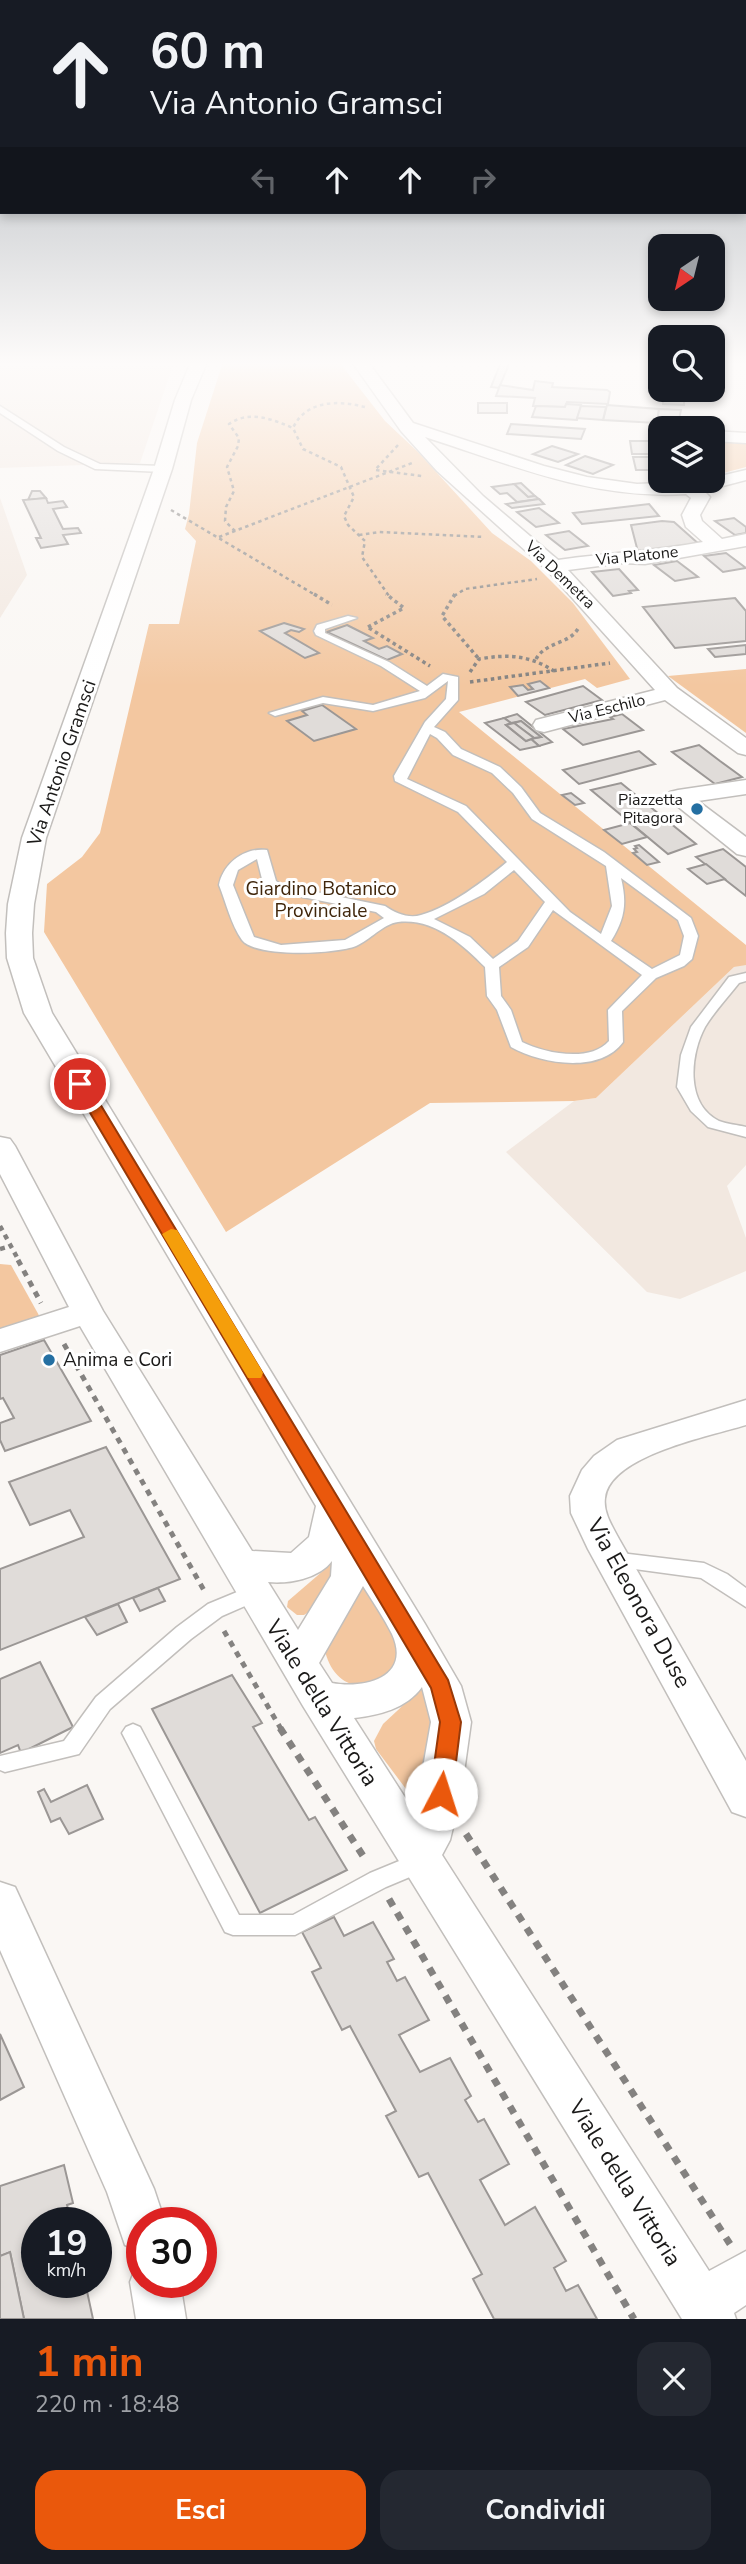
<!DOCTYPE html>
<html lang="it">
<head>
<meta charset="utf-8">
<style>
  :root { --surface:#171b24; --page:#242831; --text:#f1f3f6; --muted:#9ea1a6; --accent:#ea580c }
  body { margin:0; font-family:"Nunito Sans",sans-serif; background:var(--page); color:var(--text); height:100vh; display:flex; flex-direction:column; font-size:26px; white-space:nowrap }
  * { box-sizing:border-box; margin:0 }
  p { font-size:23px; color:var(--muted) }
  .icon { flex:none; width:38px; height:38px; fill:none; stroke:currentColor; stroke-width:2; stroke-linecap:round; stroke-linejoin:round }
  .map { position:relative; height:2319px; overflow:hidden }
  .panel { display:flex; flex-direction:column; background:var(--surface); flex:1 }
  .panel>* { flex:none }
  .hud { position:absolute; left:0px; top:0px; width:747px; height:214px; box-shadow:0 4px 10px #0003; background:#171b24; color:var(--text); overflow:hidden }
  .needle { width:46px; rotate:215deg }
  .fabs { position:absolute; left:648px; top:234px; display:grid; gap:14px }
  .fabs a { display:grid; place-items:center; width:77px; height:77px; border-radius:14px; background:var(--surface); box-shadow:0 4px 10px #0003; font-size:35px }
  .speed { position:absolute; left:21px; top:2207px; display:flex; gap:14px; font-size:35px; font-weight:700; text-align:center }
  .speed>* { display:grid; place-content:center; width:91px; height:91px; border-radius:50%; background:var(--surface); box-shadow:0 4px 10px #0003; line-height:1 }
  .speed small { font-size:18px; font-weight:400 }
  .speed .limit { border:10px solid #d22; background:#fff; color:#111 }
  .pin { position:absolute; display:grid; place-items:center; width:60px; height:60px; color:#fff; margin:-30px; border:4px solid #fff; border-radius:50%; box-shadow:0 2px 7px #0007 }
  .me { position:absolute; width:77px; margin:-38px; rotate:5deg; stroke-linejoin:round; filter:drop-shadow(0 0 5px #0008) }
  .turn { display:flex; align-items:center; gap:24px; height:147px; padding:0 35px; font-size:32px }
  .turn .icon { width:91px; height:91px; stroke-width:2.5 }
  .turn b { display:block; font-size:49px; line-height:60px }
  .lanes { display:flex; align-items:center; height:66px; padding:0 35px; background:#0003; justify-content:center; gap:35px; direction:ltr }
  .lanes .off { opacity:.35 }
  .round { display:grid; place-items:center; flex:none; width:74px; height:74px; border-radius:21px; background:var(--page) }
  .overview { display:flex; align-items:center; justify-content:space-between; height:119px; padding:0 35px }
  h1 { font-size:42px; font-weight:700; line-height:52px; color:var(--accent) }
  .action { display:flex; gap:14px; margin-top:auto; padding:14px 35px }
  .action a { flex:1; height:80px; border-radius:21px; background:var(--accent); color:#fff; font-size:28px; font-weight:700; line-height:80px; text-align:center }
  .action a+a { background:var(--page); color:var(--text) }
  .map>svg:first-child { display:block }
  .built { fill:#f2e8e0 }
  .green { fill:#f3c7a0 }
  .building { fill:#e0dcd9; stroke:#9b9795; stroke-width:2 }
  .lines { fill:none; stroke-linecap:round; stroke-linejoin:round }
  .service-casing { stroke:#c2bfbc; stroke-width:3 }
  .minor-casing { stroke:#c2bfbc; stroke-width:3 }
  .path-far4 { stroke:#848280; stroke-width:2.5; stroke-dasharray:3.5 3.5; stroke-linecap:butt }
  .path-far3 { stroke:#848280; stroke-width:3.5; stroke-dasharray:3.5 3.5; stroke-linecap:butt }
  .path-far2 { stroke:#848280; stroke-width:4.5; stroke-dasharray:5 5; stroke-linecap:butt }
  .path-far1 { stroke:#848280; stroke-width:5; stroke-dasharray:6 6; stroke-linecap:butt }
  .path { stroke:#848280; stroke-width:7; stroke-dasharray:8 8; stroke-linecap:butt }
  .service { fill:#fff; fill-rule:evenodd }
  .minor { fill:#fff; fill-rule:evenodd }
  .route { fill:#ea580c; stroke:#983908; stroke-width:2 }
  .slow { fill:#f59e0b }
  .poi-dot { fill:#246fa2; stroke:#fff; stroke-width:2.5 }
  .labels { text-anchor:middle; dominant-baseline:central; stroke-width:6; stroke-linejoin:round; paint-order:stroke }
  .far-street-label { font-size:16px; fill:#1a1918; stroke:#fff }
  .far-poi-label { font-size:16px; fill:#1a1918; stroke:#fff; text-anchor:end }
  .street-label { font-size:19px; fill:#1a1918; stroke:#fff }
  .park-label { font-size:19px; fill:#40260b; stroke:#fff }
  .poi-label { font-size:19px; fill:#1a1918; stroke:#fff; text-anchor:start }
  .near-street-label { font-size:23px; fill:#1a1918; stroke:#fff }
</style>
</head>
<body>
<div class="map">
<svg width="746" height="2319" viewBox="0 0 746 2319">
  <rect width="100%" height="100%" fill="#faf7f4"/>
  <!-- built -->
  <g class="built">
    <path d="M0 362H174L140 463 0 468Z"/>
    <path d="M0 498 27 575 0 618Z"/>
    <path d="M746 964V1165L727 1186 746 1238V1271L680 1299 647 1292 506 1152 574 1101 596 1098 734 967Z"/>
  </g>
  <!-- green -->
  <g class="green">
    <path d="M223 362H339L385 421 417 451 492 533 531 561 573 603 630 679 597 688 585 679 459 712 746 945V965L734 967 596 1098 574 1101 430 1103 226 1232 44 932 47 884 82 857 100 833 149 624H179L196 541 185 529 189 514 197 443Z"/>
    <path d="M712 441 746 443V467L712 476Z"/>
    <path d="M746 669V733L668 676Z"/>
    <path d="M0 1264 11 1265 41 1319 0 1334Z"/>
    <path d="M331 1564 333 1566C329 1582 319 1607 304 1615H297L287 1607 288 1601Z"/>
    <path d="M364 1578C373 1593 393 1619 397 1635 409 1684 340 1711 325 1651Z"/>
    <path d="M426 1684 439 1714 428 1757 406 1789 376 1749 374 1741 383 1724Z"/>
  </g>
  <!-- building -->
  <g class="building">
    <path d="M501 362H510L499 388 491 387Z"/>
    <path d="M535 381 553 383 552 387 607 390 610 392 608 404 567 402 565 407 533 406 535 398 496 396 500 385 533 390Z"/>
    <path d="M663 397 684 398V405L663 404Z"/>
    <rect x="478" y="403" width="29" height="10"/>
    <path d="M566 404 581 405 577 420 532 417 536 406 565 407Z"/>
    <path d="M607 405 659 409 657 423 603 420Z"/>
    <path d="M581 406 606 407 603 420 577 418Z"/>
    <path d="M659 409 681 410 678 424 657 423Z"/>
    <path d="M511 424 585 429 581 439 507 434Z"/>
    <path d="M630 441H660V454H632Z"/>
    <path d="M552 446 578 454 558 462 533 454Z"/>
    <path d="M585 456 613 465 593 474 566 465Z"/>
    <path d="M633 457H660V470H636Z"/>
    <path d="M521 483 535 496 528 497 514 484Z"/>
    <path d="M514 484 528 497 535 496 539 499 517 502 507 493 500 494 492 487Z"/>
    <path d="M32 491H40L46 498 28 500Z"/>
    <path d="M46 498 48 503 63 501 67 507 53 509 63 529 78 528 81 533 63 535 68 544 41 548 36 538H41L23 500Z"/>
    <path d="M539 499 544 504 512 508 506 504Z"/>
    <path d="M649 504 659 516 582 524 573 513Z"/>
    <path d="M539 508 559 523 536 527 517 512Z"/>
    <path d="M734 518 746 527V533L735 535 715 521Z"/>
    <path d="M662 521 674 522 700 545 638 552 631 525Z"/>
    <path d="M569 531 588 546 565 550 546 535Z"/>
    <path d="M726 553 746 568 723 572 704 556Z"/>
    <path d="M677 561 698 577 675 581 654 565Z"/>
    <path d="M619 569 638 590 629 591 631 593 613 596 592 572Z"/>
    <path d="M735 598 746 611V641L675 648 643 607Z"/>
    <path d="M284 623 304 629 299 632 291 630 285 633 319 653 305 658 260 631Z"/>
    <path d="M347 625 373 638 364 641 379 649 387 646 402 654 387 660 327 632Z"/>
    <path d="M746 645V654L715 657 708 649Z"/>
    <path d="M540 681 549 688 518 696 510 687 523 685 528 690 533 689 528 684Z"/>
    <path d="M583 686 602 700 545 715 526 702Z"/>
    <path d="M322 705 356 729 314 741 287 721 307 715 302 711Z"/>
    <path d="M517 714 552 742 539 746 531 739 541 737 521 721 511 723 504 718Z"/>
    <path d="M622 714 643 730 583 745 563 729 613 719 610 717Z"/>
    <path d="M504 718 511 723 506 725 526 741 531 739 539 746 520 750 485 723Z"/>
    <path d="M521 721 541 737 534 738 514 723Z"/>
    <path d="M514 723 534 738 526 741 506 725Z"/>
    <path d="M699 745 720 761 742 777 715 784 672 752Z"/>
    <path d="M639 751 655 764 579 784 563 770Z"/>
    <path d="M621 783 675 827 696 844 668 854 591 790Z"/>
    <path d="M571 793 584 803 575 805 562 795Z"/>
    <path d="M630 823 647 837 622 844 604 830Z"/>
    <path d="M639 845 659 862 647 865 633 853 637 852 634 849 637 848 635 846Z"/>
    <path d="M723 849 746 867V896L696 857Z"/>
    <path d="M706 864 725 879 707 884 688 869Z"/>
    <path d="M44 1340 91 1421 5 1451 0 1440V1423L14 1418 3 1398 0 1399V1355Z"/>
    <path d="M106 1447 180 1579 0 1650V1569L84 1537 70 1510 30 1525 9 1482Z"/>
    <path d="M158 1588 165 1601 140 1611 133 1598Z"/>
    <path d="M118 1604 127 1622 97 1635 85 1617Z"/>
    <path d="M40 1662 73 1727 21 1753 18 1745 0 1753V1679Z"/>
    <path d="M232 1675 262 1723 253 1727 309 1820 315 1817 347 1870 260 1913 152 1709Z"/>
    <path d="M87 1785 103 1819 69 1834 60 1818 51 1822 38 1792 44 1789 51 1802Z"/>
    <path d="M334 1917 344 1936 373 1922 394 1959 387 1962 397 1981 405 1977 429 2020 399 2035 420 2072 450 2058 471 2096 465 2100 478 2122 484 2119 509 2164 480 2180 505 2225 535 2207 566 2261 554 2268 566 2291 578 2285 597 2319H494L473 2279 482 2274 428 2173 419 2177 386 2116 396 2111 350 2026 342 2030 312 1972 321 1968 302 1932Z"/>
    <path d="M0 2034 24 2087 0 2100Z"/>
    <path d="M64 2165 73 2203 67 2205 71 2222H37V2282H85L93 2319H24L10 2252 0 2256V2186Z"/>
    <path d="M10 2252 24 2319H0V2256Z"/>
  </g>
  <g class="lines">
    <defs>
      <g id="service">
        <path d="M0 406 64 447 100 464 163 466 168 469 163 472 95 469 58 451 0 413Z"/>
        <path d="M348 616 357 618 325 629V633L389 662 427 686 443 674 458 677V700L434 727 445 732 461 749 500 767 521 787 540 813 604 852 691 918 698 936 692 959 684 966 656 978 622 1011 623 1042C600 1074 541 1064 511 1047L497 1010 487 996 485 967C462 944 434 918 398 922 383 924 370 940 356 946 336 954 256 958 242 940 231 925 226 902 219 885 223 864 244 847 267 850L276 881 282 885 385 906C395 913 409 919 421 915 450 907 484 881 507 862L458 812 395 781 394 776 425 722 446 699 448 681 425 698 373 711 323 703 275 716 269 713 323 697 373 705 420 691 381 666 316 635 314 631 317 625ZM430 734 437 738 453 755 492 773 513 793 532 819 606 866 612 906 601 934 570 912 466 806 407 779ZM257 859 263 883 273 891 376 912 384 918 345 940 281 945 254 937 233 885 238 870ZM514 870 545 902 518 941 493 959 470 937 434 919 484 894ZM621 878 678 920 684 936 680 955 652 969 611 941C625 919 627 903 621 878ZM553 910 642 975 608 1010 609 1041C590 1063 544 1053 522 1042L511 1010 501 996 499 967 528 947Z"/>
        <path d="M746 973V981L739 983C728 997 714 1012 705 1027 690 1055 685 1104 719 1121 727 1124 738 1125 746 1127V1137L708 1127 691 1111 677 1087 681 1055 691 1027 729 977Z"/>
        <path d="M612 1552 704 1563 727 1574 746 1588V1607L701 1578 605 1565 602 1560 605 1555Z"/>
        <path d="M254 1585 261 1587 264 1593 261 1599 222 1616 191 1639 110 1709 79 1754 5 1772 0 1770V1756L64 1741 96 1697 177 1627 208 1604Z"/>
        <path d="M133 1724 140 1727 239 1915H293L370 1873 421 1852 429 1855 432 1862 429 1869 386 1887 295 1935H233L225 1932 122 1733 126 1727Z"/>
      </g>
      <g id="minor">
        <path d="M191 362H207L191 400 172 469 46 838 34 904 32 933 33 958 52 1013 425 1624 461 1686 471 1722 461 1794 450 1840 442 1855 709 2271 746 2251V2305L734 2313 736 2319H682L303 1706 80 1326 0 1352V1329L69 1307 0 1174V1137L10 1139 15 1146 103 1311 252 1551 291 1553 309 1537 316 1506 24 1013 7 958 6 933 8 904 22 838 154 469 175 400ZM332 1561 331 1576 298 1630 268 1582C289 1584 318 1579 332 1561ZM363 1586C373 1602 384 1618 392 1634 412 1678 364 1689 332 1683L319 1663ZM422 1687 431 1722 415 1813 354 1718C379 1715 406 1709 422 1687Z"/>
        <path d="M352 362H368L413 423 544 466 587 477 637 484 712 481V478L746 470V480L704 491 710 497 700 515 702 521 722 539 746 534V546L645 564 622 563 568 570 677 688 746 738V755L738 753 665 700 544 732 536 730 533 725 536 720 655 690 547 570 437 471 401 431ZM425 437C512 465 593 500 686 494L691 498 682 515 686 527 703 542C655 551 607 553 558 560L483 496Z"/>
        <path d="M712 431 746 433V443L712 441Z"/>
        <path d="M746 780V794L698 801 746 837V856L737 854 666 797 670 792 678 790Z"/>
        <path d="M746 1400V1425C711 1436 610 1455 605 1498 603 1512 612 1526 619 1539L746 1761V1817L732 1812 588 1549 571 1513 570 1496 582 1470 594 1456 617 1440Z"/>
        <path d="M0 1882 15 1887 154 2189 165 2222H142V2252L125 2245 107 2192 0 1950Z"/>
        <path d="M142 2263V2282H180L186 2319H136L130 2282 137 2264Z"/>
      </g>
    </defs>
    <!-- service casing -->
    <use href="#service" class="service-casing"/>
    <!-- minor casing -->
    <use href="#minor" class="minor-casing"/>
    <!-- path-far4 -->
    <g class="path-far4">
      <path d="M365 407C338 400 306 400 293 428L303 449 341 467 354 497 344 516 348 525 365 541 362 557 389 596"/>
      <path d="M398 445 375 470 422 476"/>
      <path d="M171 510 317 596"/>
      <path d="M235 531 225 521 226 507 234 491 227 467 238 446 239 438 229 424C249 410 272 419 293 428"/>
      <path d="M359 535 379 532 484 537"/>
      <path d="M219 537 412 463"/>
      <path d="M454 596 465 589 537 579"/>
    </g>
    <!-- path-far3 -->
    <g class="path-far3">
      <path d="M314 594 332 605"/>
      <path d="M455 594 442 616 479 659"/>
      <path d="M368 627 404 608 386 594"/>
      <path d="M369 628 430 666"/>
      <path d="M536 659C546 641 570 645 579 627"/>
      <path d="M470 672 479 659C508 654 529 655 554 671"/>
      <path d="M470 682 610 663"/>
    </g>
    <!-- path-far2 -->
    <g class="path-far2">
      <path d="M0 1226 19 1261"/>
      <path d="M0 1249 11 1246"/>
    </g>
    <!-- path-far1 -->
    <g class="path-far1">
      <path d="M18 1260 41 1303"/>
      <path d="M64 1344 205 1592"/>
      <path d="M224 1631 281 1729"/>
    </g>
    <!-- path -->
    <g class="path">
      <path d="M280 1728 367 1862"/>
      <path d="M466 1834 730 2244"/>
      <path d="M389 1899 634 2319"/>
    </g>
    <!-- service -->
    <use href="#service" class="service"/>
    <!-- minor -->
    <use href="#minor" class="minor"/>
  </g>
  <!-- sky -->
  <linearGradient id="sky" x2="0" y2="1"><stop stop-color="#a1a8af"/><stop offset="0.53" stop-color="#fdfbfa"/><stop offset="1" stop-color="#fdfbfa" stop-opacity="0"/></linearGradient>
  <rect width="746" height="686" fill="url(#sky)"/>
  <!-- route -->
  <path class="route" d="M80 1079 88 1084 448 1680 461 1722 452 1794 449 1801 441 1803 433 1801 430 1794 440 1722 431 1688 73 1084Z"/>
  <!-- slow -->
  <path class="slow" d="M171 1229 177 1230 261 1369 263 1373 261 1378H248L162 1234Z"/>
  <!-- markers -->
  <g class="poi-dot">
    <circle cx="697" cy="809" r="7"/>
    <circle cx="49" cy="1360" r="7"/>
  </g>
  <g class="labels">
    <!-- far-street labels -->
    <g class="far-street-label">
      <text transform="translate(637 556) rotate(-6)">Via Platone</text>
      <text transform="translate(560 575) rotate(44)">Via Demetra</text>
      <text transform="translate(607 709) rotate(-14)">Via Eschilo</text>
    </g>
    <!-- far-poi labels -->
    <g class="far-poi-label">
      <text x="683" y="800">Piazzetta<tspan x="683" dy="18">Pitagora</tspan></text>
    </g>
    <!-- street labels -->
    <g class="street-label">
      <text transform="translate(62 763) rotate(-71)">Via Antonio Gramsci</text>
    </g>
    <!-- park labels -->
    <g class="park-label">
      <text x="321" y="889">Giardino Botanico<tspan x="321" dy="22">Provinciale</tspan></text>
    </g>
    <!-- poi labels -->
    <g class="poi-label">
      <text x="63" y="1360">Anima e Cori</text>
    </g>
    <!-- near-street labels -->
    <g class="near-street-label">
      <text transform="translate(639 1603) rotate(61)">Via Eleonora Duse</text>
      <text transform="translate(322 1703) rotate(58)">Viale della Vittoria</text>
      <text transform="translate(625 2183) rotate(58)">Viale della Vittoria</text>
    </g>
  </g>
</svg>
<div class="fabs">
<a><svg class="needle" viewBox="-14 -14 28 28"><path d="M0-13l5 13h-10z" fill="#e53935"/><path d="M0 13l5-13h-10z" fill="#9ea1a6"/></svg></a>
<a><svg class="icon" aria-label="search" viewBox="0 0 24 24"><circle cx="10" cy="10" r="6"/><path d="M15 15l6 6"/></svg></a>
<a><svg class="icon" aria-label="layers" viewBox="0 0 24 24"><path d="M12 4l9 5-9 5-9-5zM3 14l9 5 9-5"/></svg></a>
</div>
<div class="speed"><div>19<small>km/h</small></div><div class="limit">30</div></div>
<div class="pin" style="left:80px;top:1084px;background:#d93025"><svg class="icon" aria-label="arrive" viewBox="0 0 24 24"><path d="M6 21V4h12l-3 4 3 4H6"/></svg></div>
<svg class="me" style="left:441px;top:1794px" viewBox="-20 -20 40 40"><circle r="19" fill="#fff"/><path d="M0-13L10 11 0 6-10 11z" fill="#ea580c"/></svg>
<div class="hud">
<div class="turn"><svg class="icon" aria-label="ahead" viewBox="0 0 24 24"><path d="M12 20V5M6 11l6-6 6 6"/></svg><div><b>60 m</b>Via Antonio Gramsci</div></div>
<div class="lanes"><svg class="icon off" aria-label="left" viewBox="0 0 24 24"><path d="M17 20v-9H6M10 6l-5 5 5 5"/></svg><svg class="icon" aria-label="ahead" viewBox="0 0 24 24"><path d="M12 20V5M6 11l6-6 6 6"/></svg><svg class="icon" aria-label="ahead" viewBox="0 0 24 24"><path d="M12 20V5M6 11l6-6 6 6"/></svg><svg class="icon off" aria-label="right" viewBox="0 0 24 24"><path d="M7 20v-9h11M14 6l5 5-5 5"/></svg></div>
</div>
</div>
<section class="panel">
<div class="overview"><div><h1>1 min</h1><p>220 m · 18:48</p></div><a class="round"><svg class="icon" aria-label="close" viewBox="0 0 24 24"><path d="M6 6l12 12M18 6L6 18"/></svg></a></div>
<div class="action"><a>Esci</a><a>Condividi</a></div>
</section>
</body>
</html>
